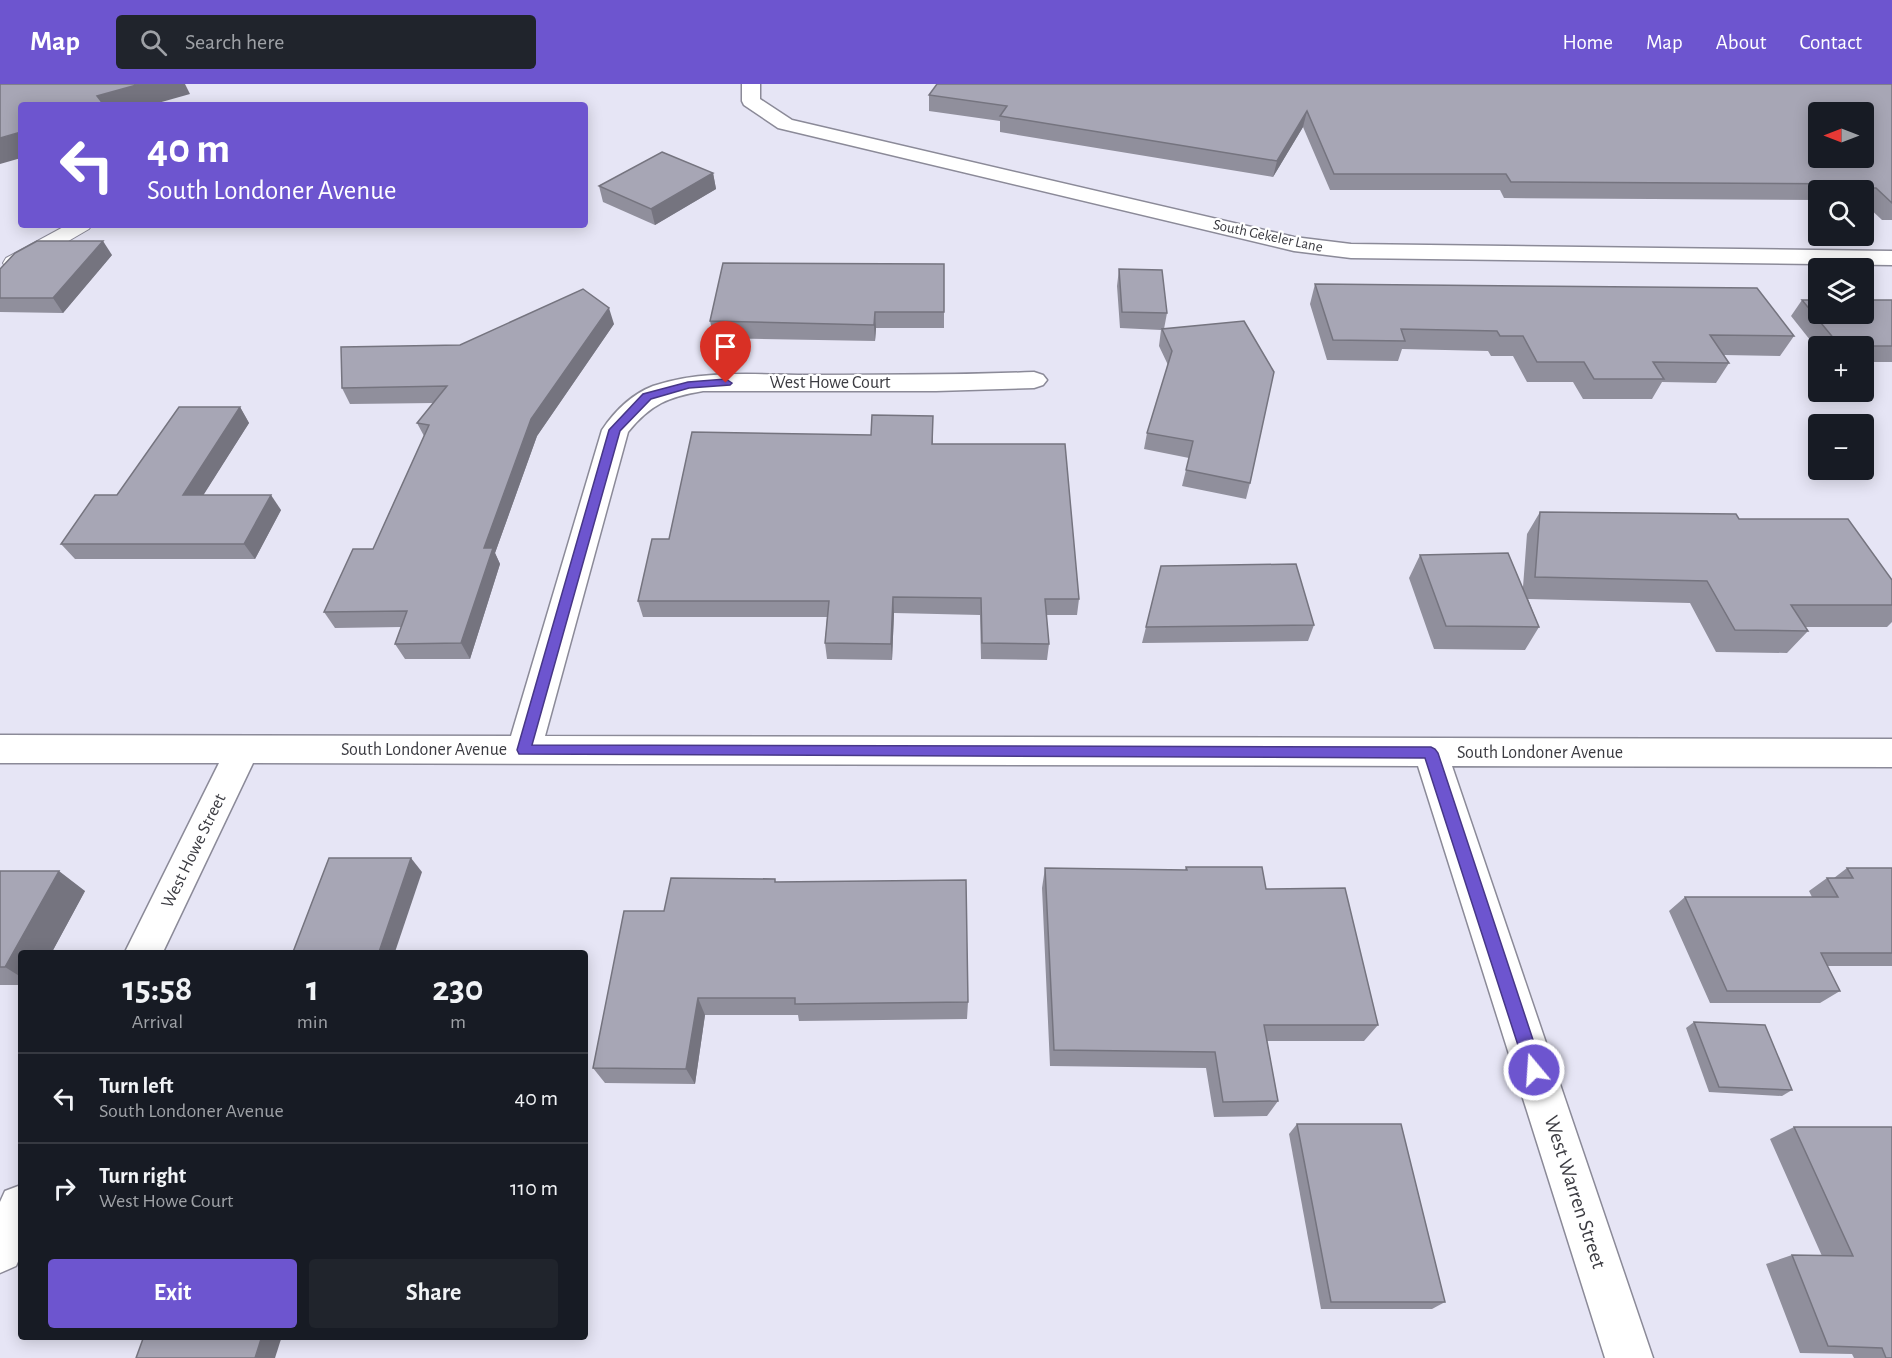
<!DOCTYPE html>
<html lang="en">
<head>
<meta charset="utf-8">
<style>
  :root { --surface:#171b24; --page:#20242c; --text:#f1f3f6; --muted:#9ea1a6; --line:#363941; --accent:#6d55cf }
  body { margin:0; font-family:"Alegreya Sans",sans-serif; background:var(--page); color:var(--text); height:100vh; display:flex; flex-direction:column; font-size:22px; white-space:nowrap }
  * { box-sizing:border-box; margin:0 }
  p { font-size:20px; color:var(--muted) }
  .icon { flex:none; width:33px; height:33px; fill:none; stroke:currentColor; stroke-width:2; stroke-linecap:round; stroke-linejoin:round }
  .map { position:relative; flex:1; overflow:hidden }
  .drawer { position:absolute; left:18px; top:866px; width:570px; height:390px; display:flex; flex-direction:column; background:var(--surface); border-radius:6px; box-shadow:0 3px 15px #0003 }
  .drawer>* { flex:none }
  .banner { position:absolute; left:18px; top:18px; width:570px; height:126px; border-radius:6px; box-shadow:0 3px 15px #0003; background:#6d55cf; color:#fff; overflow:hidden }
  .needle { width:39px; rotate:270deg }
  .tools { position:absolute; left:1808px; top:18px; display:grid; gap:12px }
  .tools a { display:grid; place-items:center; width:66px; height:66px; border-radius:6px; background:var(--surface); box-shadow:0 3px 15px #0003; font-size:30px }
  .pin { position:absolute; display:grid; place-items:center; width:51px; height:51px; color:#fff; margin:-62px -26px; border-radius:50% 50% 50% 0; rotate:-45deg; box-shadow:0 0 6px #0007 }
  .pin .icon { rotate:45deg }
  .me { position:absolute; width:66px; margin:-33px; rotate:342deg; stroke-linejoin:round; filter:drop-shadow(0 0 4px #0008) }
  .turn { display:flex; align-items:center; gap:21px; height:126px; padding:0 30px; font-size:27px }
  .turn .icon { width:78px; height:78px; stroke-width:2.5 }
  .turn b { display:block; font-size:42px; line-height:51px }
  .eta { display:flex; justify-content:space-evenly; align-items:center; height:102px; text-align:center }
  .eta b { font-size:36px; font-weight:700; line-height:42px }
  .primary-button { display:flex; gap:12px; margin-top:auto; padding:12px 30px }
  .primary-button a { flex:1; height:69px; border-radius:6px; background:var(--accent); color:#fff; font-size:24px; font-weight:700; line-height:69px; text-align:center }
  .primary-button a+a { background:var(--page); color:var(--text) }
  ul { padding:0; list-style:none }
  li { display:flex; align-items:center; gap:18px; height:90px; padding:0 30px; border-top:2px solid var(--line) }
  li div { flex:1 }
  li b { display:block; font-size:22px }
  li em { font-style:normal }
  header { display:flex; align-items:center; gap:36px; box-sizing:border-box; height:84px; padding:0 30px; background:var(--accent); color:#fff }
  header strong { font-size:28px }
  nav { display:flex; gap:33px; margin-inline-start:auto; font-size:21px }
  .search { width:420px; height:54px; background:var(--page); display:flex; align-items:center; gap:15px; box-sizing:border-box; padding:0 21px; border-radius:6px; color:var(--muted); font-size:22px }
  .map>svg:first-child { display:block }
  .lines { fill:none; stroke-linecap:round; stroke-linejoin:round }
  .lane-casing { stroke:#8b8a98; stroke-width:2 }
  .street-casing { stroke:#8b8a98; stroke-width:3 }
  .lane { fill:#fff; fill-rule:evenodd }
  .street { fill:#fff; fill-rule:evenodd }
  .wall { fill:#908f9c }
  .shaded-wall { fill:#75747f }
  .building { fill:#a7a6b5; stroke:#75747f; stroke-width:1.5; fill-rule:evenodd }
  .route { fill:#6d55cf; stroke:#473787; stroke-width:1.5 }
  .labels { text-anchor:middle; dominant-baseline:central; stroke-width:4.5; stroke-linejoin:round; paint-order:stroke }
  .far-street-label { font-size:15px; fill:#3b3b41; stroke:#fff }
  .street-label { font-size:18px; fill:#3b3b41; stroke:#fff }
  .near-street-label { font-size:21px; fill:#3b3b41; stroke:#fff }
</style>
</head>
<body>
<header>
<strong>Map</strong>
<div class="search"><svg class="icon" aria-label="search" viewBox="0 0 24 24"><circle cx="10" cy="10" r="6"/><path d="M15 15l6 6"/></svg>Search here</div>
<nav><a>Home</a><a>Map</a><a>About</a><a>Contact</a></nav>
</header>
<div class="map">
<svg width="1892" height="1274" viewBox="0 0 1892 1274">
  <rect width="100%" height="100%" fill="#e6e5f5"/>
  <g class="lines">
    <defs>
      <path id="lane" d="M67 141H92L89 145 22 184 14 185 6 184 3 179 6 174Z"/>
      <g id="street">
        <path d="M742 0H760V15L792 36 1294 153 1351 160 1892 167V181L1351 174 1294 167 778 44 744 21 742 17Z"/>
        <path d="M1034 288 1043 291 1047 296 1043 301 1034 304 936 307H703C668 313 651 320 628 348L545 652 1892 655V683L1452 682 1653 1274H1605L1418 682 253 679 163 868H125L219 679H0V651L511 652 602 346C614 328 632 310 653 302 703 285 759 291 811 291 885 291 960 291 1034 288Z"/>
        <path d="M21 1101V1171L16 1182 0 1189V1118L5 1107Z"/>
      </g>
    </defs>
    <!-- lane casing -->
    <use href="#lane" class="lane-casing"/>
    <!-- street casing -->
    <use href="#street" class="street-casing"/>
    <!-- lane -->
    <use href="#lane" class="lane"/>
    <!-- street -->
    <use href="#street" class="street"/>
  </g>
  <!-- wall -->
  <g class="wall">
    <path d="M1892 0V136H1882L1865 120H1863V106H1818V116L1504 114 1500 106H1330L1303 43 1273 93 1000 48V37L929 27V11Z"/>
    <path d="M713 89 716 105 655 141 603 118 599 102Z"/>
    <path d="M112 171 63 229 0 228V185Z"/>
    <path d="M944 180V244H876L875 257 714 254 710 237Z"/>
    <path d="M1119 185 1167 229 1164 245 1250 399 1246 415 1182 402 1189 374 1144 365 1147 349 1168 281 1159 262 1161 246 1120 244 1117 202Z"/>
    <path d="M1315 200 1794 252 1780 272 1724 271 1729 279 1716 299 1662 298 1652 315H1583L1573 298H1527L1513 272H1491L1488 267 1402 265 1398 277 1327 276 1310 220Z"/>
    <path d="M1802 216H1892V278H1863V262H1818V266L1791 232Z"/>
    <path d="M614 240 537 352 495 469 500 480 470 575H405L395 560 401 543 335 544 324 528 373 465 424 352 417 339 434 319 350 320 342 304 460 261Z"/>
    <path d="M240 323 249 339 203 411 281 426 255 475H75L61 460 117 411Z"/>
    <path d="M933 348V360L1079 515 1077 531H1046L1049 560 1047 576 981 575 980 531 894 529 892 576 827 575 825 559 827 533H643L638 517 669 455 871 351Z"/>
    <path d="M1540 428 1892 496V538L1887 543H1805L1808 547 1787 569 1716 568 1690 519 1528 515 1539 543 1525 566 1434 565 1409 494 1420 471 1523 503 1527 450Z"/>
    <path d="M1314 541 1308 557 1142 559 1146 543Z"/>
    <path d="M1186 783 1266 805 1378 941 1364 957H1267L1278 1017 1267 1032 1214 1033 1206 984 1050 982 1042 804 1045 784 1185 786Z"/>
    <path d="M1847 784H1892V882H1827L1840 907 1820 919H1710L1669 827 1685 813H1812L1809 807 1827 794H1834Z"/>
    <path d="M0 787 85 807 52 868H21V901H0Z"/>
    <path d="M776 798 968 918 967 935 799 937 798 931H705L695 1000 605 999 593 984 664 827Z"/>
    <path d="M1694 938 1792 1006 1782 1012 1709 1008 1686 944Z"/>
    <path d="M1297 1040 1445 1218 1432 1225H1321L1289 1050Z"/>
    <path d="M1794 1043H1892V1274H1854L1852 1270 1800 1269 1766 1180 1792 1171 1822 1172 1770 1055Z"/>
  </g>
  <!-- shaded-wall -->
  <g class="shaded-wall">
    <path d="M140 0H185L190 10 151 21H102L97 12Z"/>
    <path d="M1307 27 1303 43 1273 93 1277 77Z"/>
    <path d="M21 48V74L0 80V54Z"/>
    <path d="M713 89 716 105 655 141 651 125Z"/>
    <path d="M103 157 112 171 63 229 53 214Z"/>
    <path d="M609 224 614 240 537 352 495 469 500 480 470 575 461 559 484 464 531 335Z"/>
    <path d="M875 228 876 244 875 257 874 241Z"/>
    <path d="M240 323 249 339 194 426 183 411Z"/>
    <path d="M271 411 281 426 255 475 244 460Z"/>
    <path d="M893 513 894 529 892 576 891 560Z"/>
    <path d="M411 774 422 788 395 868H379Z"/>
    <path d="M59 787 85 807 52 868H21V893L5 883Z"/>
    <path d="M698 914 705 931 695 1000 686 985Z"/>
    <path d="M262 1252H282L275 1274H255Z"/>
  </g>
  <!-- building -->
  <g class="building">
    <path d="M0 0H140L97 12 104 21H21V48L0 54Z"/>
    <path d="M937 0H1892V119L1876 104H1866L1863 100 1511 98 1506 90H1334L1307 27 1277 77 1000 32 1007 22 929 11ZM1818 28H1863V74H1818Z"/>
    <path d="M662 68 713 89 651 125 599 102Z"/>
    <path d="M37 157H103L53 214H0V185L15 169Z"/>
    <path d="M723 179 944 180V228H875L874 241 710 237Z"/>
    <path d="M1119 185 1162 186 1167 229 1122 228Z"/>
    <path d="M1315 200 1757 204 1794 252 1710 251 1729 279 1653 278 1664 295H1594L1584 278H1537L1523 252H1500L1497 247 1401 245 1405 257 1333 256Z"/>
    <path d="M583 205 609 224 531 335 484 464H493L461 559 395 560 407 527 324 528 353 465H373L429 341 417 339 447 302 342 304 341 263 460 261Z"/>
    <path d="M1802 216H1818V230H1863V216H1892V262H1840Z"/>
    <path d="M1244 237 1274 288 1250 399 1186 386 1193 357 1147 349 1172 267 1162 245Z"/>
    <path d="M179 323H240L183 411H271L244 460H61L95 411H117Z"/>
    <path d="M872 331 933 332 932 360H1065L1079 515H1045L1049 560 982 559 981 514 893 513 891 560 825 559 829 517H638L652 455H669L692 348 871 351Z"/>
    <path d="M1540 428 1736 430 1739 435H1848L1892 496V521H1791L1808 547 1735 546 1707 497 1535 493Z"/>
    <path d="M1508 469 1539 543 1446 542 1420 471Z"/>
    <path d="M1296 480 1314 541 1146 543 1161 482Z"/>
    <path d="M329 774H411L379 868H293Z"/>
    <path d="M1186 783H1262L1266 805 1345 804 1378 941H1264L1278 1017 1223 1018 1215 968 1054 966 1045 784 1187 786Z"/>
    <path d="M1847 784H1892V869H1821L1840 907H1727L1685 813H1838L1827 794H1853Z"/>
    <path d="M0 787H59L5 883H0Z"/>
    <path d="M671 794 775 795V798L966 796 968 918 795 920V914H698L686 985 593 984 624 827H664Z"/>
    <path d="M1694 938 1765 941 1792 1006 1719 1003Z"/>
    <path d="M1297 1040H1401L1445 1218H1331Z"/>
    <path d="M1794 1043H1892V1274H1886L1882 1264 1828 1262 1792 1171 1853 1172Z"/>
    <path d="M144 1252H262L255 1274H136Z"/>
  </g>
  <!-- route -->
  <path class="route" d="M726 295 732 299 730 301 689 304 651 315 620 347 532 661 1431 663 1435 665 1438 669 1543 986 1540 992 1534 994 1529 992 1526 986 1425 674 519 670 517 666 609 346 643 310 688 298Z"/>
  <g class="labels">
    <!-- far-street labels -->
    <g class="far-street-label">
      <text transform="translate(1268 152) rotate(12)">South Gekeler Lane</text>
    </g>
    <!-- street labels -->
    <g class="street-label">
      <text x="830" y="299">West Howe Court</text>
      <text x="424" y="666">South Londoner Avenue</text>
      <text x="1540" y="669">South Londoner Avenue</text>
      <text transform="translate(194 767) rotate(-64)">West Howe Street</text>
    </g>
    <!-- near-street labels -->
    <g class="near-street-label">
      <text transform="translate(1575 1108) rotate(72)">West Warren Street</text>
    </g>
  </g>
</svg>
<div class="tools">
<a><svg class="needle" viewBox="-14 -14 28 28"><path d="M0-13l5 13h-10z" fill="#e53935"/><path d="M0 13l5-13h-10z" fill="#9ea1a6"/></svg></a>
<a><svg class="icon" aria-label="search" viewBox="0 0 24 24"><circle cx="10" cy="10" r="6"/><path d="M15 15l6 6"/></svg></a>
<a><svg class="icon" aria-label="layers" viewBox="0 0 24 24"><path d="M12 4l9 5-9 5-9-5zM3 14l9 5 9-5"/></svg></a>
<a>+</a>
<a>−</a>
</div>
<div class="pin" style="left:726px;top:299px;background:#d93025"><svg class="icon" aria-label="arrive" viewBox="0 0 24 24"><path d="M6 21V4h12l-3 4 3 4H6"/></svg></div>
<svg class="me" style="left:1534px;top:986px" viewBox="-20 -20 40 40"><circle r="17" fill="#6d55cf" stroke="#fff" stroke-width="3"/><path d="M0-11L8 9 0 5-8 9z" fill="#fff"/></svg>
<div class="banner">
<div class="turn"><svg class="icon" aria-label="left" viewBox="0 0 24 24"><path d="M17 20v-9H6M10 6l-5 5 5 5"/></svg><div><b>40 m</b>South Londoner Avenue</div></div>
</div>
<section class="drawer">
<div class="eta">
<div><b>15:58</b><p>Arrival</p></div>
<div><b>1</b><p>min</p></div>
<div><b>230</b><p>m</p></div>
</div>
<ul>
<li><svg class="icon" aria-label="left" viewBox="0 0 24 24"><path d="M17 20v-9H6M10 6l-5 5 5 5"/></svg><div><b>Turn left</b><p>South Londoner Avenue</p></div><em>40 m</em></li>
<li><svg class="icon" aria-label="right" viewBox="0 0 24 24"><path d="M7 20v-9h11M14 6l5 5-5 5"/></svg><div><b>Turn right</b><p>West Howe Court</p></div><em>110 m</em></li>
</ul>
<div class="primary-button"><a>Exit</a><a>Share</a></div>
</section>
</div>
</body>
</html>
